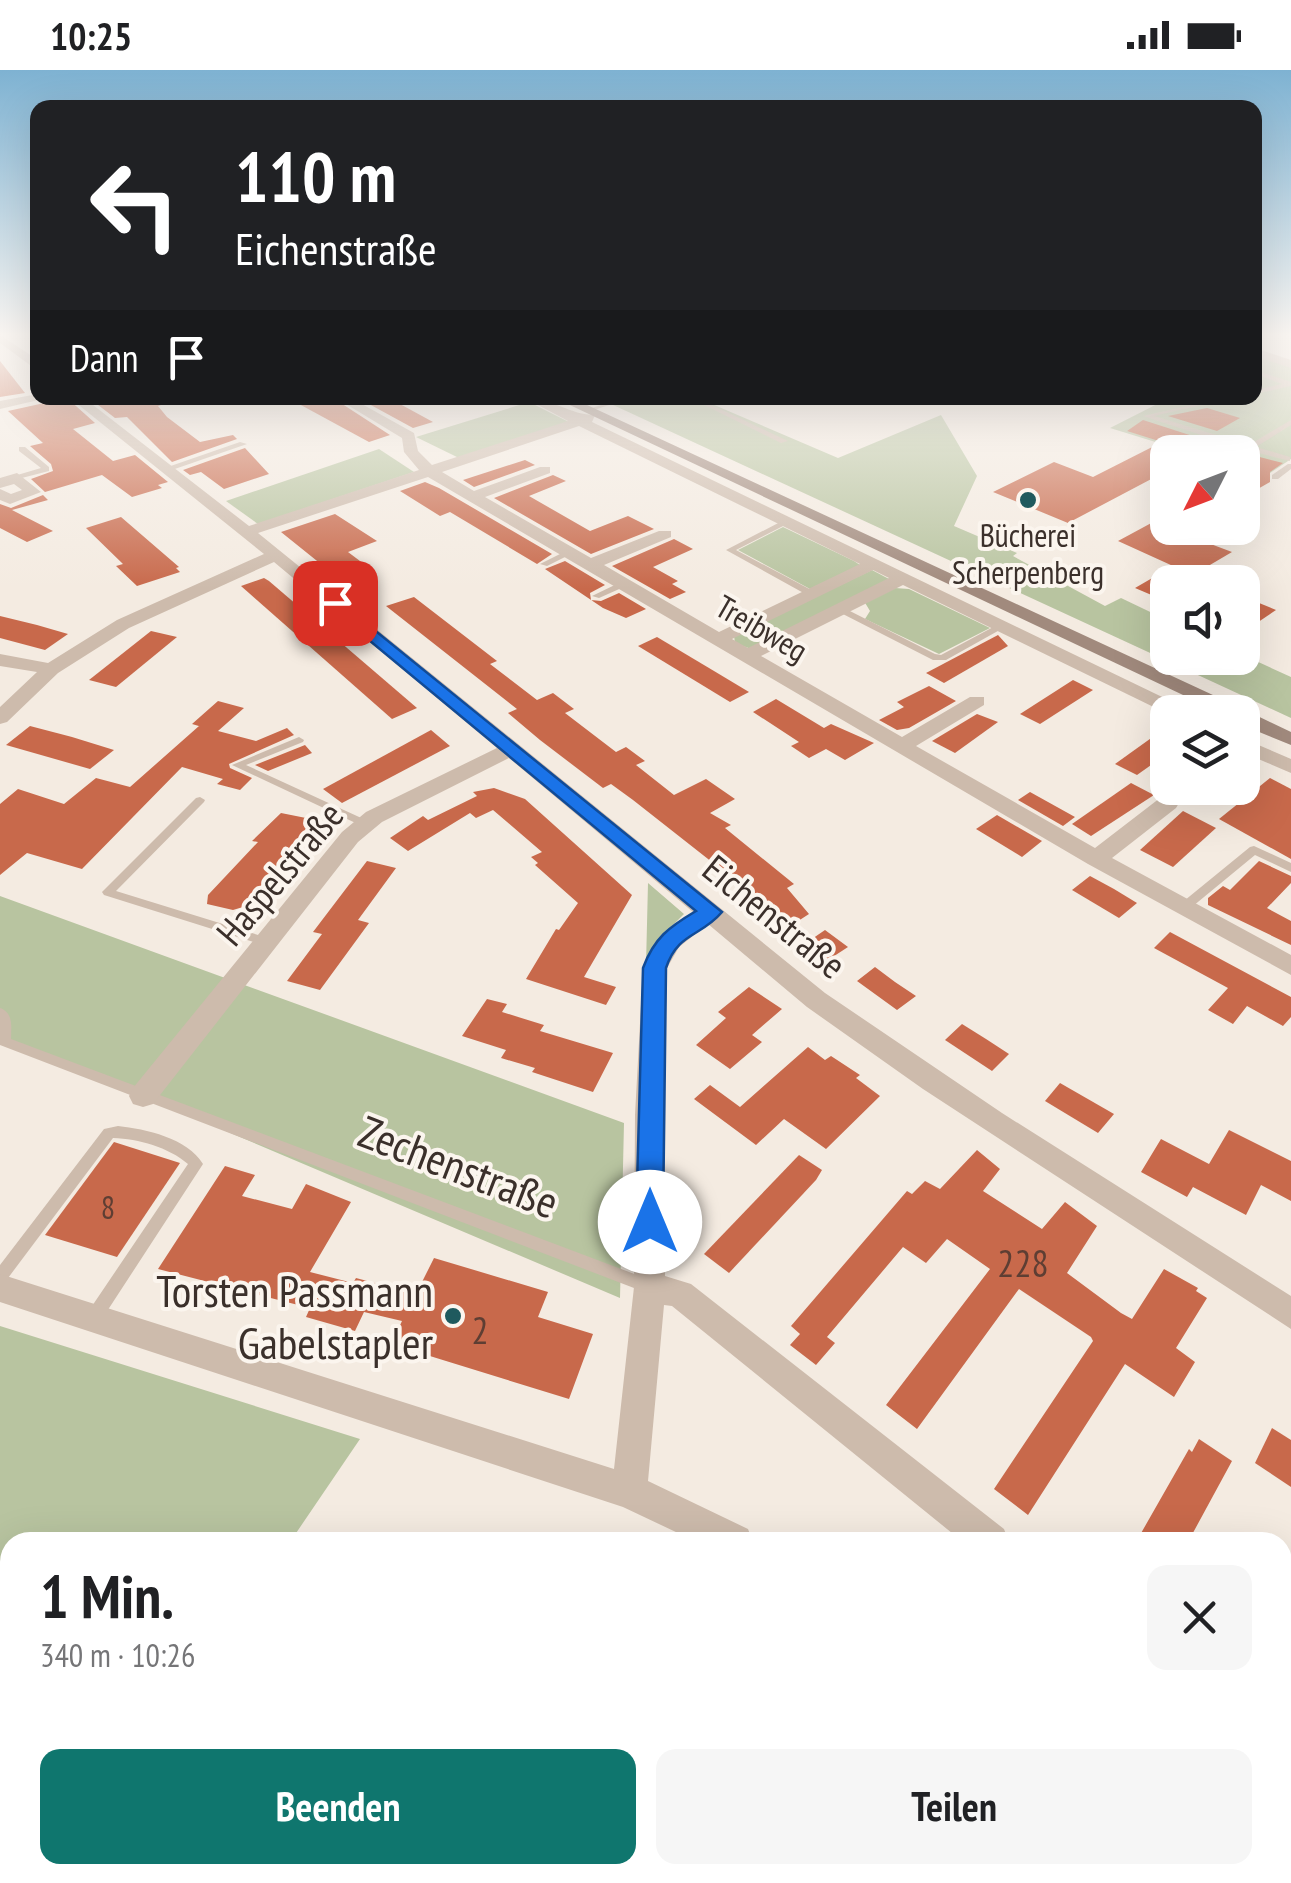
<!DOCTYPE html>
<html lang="de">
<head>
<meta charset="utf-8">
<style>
  :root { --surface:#fff; --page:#f6f6f6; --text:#202124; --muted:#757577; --accent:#0f766e }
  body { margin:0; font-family:"PT Sans Narrow",sans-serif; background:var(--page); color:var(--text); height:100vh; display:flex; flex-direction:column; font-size:38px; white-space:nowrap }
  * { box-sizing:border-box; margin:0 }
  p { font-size:32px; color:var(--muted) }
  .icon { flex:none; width:55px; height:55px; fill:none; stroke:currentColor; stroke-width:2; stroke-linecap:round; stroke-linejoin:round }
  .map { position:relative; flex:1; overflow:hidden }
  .side { position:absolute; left:0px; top:1462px; width:1292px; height:352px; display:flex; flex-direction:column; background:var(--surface); border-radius:30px 30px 0 0; box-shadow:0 10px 40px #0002 }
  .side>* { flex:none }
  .banner { position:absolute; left:30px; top:30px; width:1232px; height:305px; border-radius:20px; box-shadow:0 10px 40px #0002; background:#202124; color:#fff; overflow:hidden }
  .needle { width:65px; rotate:228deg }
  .tools { position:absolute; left:1150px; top:365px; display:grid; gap:20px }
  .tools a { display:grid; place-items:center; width:110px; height:110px; border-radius:20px; background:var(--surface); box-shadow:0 10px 40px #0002; font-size:50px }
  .pin { position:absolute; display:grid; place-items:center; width:85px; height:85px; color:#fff; margin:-42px; border-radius:20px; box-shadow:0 5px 15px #0006 }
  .me { position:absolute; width:110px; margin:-55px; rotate:0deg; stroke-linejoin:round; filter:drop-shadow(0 0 8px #0008) }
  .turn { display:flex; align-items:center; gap:35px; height:210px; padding:0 40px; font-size:45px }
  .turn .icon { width:130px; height:130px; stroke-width:2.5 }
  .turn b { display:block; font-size:70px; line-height:85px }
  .then { display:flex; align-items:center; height:95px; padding:0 40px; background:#0003; gap:20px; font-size:38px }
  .round { display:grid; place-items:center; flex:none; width:105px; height:105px; border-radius:20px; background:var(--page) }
  .headline { display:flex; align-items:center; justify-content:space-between; height:170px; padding:0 40px }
  h1 { font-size:60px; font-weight:800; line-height:75px }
  .button { display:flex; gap:20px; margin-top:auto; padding:20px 40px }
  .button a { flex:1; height:115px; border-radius:20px; background:var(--accent); color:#fff; font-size:40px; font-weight:800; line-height:115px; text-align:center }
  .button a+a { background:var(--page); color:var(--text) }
  .status { display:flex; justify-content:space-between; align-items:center; height:70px; padding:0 50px; background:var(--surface); direction:ltr }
  .status svg { height:28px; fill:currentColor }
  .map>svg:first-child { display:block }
  .green { fill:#b8c4a0 }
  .building { fill:#c8694b }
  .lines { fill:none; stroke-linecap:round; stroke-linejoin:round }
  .service { fill:#cdbbac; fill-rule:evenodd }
  .minor { fill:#cdbbac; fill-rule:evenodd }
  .secondary { fill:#a18a7d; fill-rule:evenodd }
  .route { fill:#1a73e8; stroke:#114b97; stroke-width:2.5 }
  .poi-dot { fill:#1f5a5e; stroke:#fbf5ee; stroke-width:4 }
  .labels { text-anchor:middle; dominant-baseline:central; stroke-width:8; stroke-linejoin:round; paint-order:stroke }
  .far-poi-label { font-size:32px; fill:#3b302b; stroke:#fbf5ee }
  .far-street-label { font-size:32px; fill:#3b302b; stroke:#fbf5ee }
  .number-label { font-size:32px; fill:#5e3e33 }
  .street-label { font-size:38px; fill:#3b302b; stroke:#fbf5ee }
  .near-number-label { font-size:38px; fill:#5e3e33 }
  .near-street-label { font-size:45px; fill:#3b302b; stroke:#fbf5ee }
  .near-poi-label { font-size:45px; fill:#3b302b; stroke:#fbf5ee; text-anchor:end }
</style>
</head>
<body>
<div class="status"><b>10:25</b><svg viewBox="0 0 49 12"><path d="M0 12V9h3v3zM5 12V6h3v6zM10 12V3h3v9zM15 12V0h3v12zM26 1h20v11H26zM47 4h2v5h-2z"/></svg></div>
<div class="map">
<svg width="1291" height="1813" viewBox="0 0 1291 1813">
  <rect width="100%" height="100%" fill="#f4ebe1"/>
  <!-- green -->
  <g class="green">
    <path d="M1255 283 1291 295V389L1264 407 1243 400 1242 382H1188L1110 358 1169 328H1255Z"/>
    <path d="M598 328H698L838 388 941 345 977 406 954 456 1017 483 1013 486 1105 536 1121 528 1167 550 1168 588 1243 585 1291 607V648Z"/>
    <path d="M529 332 569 352 459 388 416 367Z"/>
    <path d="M379 379 414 402 258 454 226 431Z"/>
    <path d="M783 457 854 491 860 495 810 519 738 480Z"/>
    <path d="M872 500 889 509 751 579 735 573 734 566Z"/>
    <path d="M895 518 909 519 990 558 939 584 865 549 870 541 864 531Z"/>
    <path d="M648 813 684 844 655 873 646 895Z"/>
    <path d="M0 826 624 1053 620 1228 143 1026 0 972Z"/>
    <path d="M0 1256 360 1369 290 1472H10V1805H304L299 1813H0Z"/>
  </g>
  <!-- building -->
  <g class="building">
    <path d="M0 291 25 323 0 327Z"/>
    <path d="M67 328 95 353 73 359 113 391 135 385 168 412 158 415 162 418 132 427 102 405 45 422 31 409 53 401 51 394 30 376 43 373 8 341Z"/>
    <path d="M89 328H167V333L158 336 167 347 200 372 233 365 237 369 172 392 127 347 115 348Z"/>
    <path d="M288 328H333L390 365 369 372Z"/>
    <path d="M358 328H389L433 352 413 358Z"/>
    <path d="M1207 338 1240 348 1217 361 1168 346Z"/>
    <path d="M1143 350 1202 369 1186 378 1168 372V410L1157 406 1068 453 993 422 1054 392 1093 407 1162 372 1127 361Z"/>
    <path d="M245 378 269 404 224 419 201 402 190 405 183 400Z"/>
    <path d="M1252 385 1283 393 1270 402V412L1242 428V391Z"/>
    <path d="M525 390 535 395 474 417 463 410Z"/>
    <path d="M553 405 566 411 529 426 590 461 628 446 654 459 591 484 494 428Z"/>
    <path d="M425 412 439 418 552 484 537 494 450 442 440 446 400 421Z"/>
    <path d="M43 425 48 430 12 440 53 461 27 472 0 458V434L11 438Z"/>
    <path d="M335 444 377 471 348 482 372 500 342 511 281 462Z"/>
    <path d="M121 447 179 497 176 498 180 502 137 516 116 496 123 494 86 458Z"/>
    <path d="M1155 451 1168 458 1232 482 1181 512H1168V532L1135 518 1173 496 1118 471Z"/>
    <path d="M674 469 693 479 653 497 678 511 672 514 686 522 670 529 612 496Z"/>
    <path d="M565 491 605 515 590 523 591 530 601 531 619 523 646 539 626 548 603 538 545 499Z"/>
    <path d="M264 508 269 511 417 638 392 649 241 516Z"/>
    <path d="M1242 526 1276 540 1242 563Z"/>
    <path d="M414 527 497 591 490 594 537 630 553 623 574 639 565 643 616 682 626 677 645 691 636 695 674 725 706 709 735 729 710 743 731 755 725 758 794 814 787 818 809 844 792 855 633 730 611 714 603 718 540 670 508 643 517 639 386 536Z"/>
    <path d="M0 546 37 555 68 564 45 580 0 568Z"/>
    <path d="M151 561 177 567 116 617 89 610Z"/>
    <path d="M998 565 1008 576 944 613 926 603Z"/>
    <path d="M657 567 714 601 749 622 730 632 638 576Z"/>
    <path d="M1073 610 1093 620 1040 654 1020 644Z"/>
    <path d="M929 616 956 631 909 658 897 660 879 650 904 637 897 632Z"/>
    <path d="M776 629 824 658 831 654 874 673 845 690 826 679 809 688 791 676 799 672 753 642Z"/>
    <path d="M218 631 244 638 218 661 256 671 287 658 294 665 229 694 230 698 252 708 240 720 217 714 223 709 182 697 82 799 27 783 0 805V734L18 719 64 734 96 708 130 717 199 656 209 659 192 654Z"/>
    <path d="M977 644 998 652 955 683 932 671Z"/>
    <path d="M30 656 72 667 114 680 90 699 6 675Z"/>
    <path d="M1168 656V683L1137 705 1115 694Z"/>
    <path d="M431 660 450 676 342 733 323 719Z"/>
    <path d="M305 675 312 683 268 701 255 695Z"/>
    <path d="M1270 708 1291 719V789L1219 749Z"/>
    <path d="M1131 713 1154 725 1091 766 1072 754Z"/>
    <path d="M494 718 525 729 632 825 584 907 616 917 606 935 526 909 556 859 559 860 578 833 535 795 538 793 531 787 542 782 493 740 476 748 470 743 408 781 390 768 423 746 428 750 477 726 473 722Z"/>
    <path d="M1030 722 1075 747 1063 756 1018 730Z"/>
    <path d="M1183 741 1216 758 1173 797 1140 780Z"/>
    <path d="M281 743 316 750 243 837 233 840 207 834 208 825 258 772 252 771Z"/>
    <path d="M997 745 1042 771 1022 787 976 759Z"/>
    <path d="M367 791 396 798 358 850 369 853 320 920 287 911 322 864 313 862Z"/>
    <path d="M1259 791 1291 806V813L1267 838 1291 851V875L1208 835V828L1223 816 1230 820Z"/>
    <path d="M1090 806 1114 819 1137 833 1119 848 1072 820Z"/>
    <path d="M825 860 848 877 828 890 806 873Z"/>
    <path d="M1170 862 1291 927V947L1283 956 1247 936 1233 954 1208 940 1228 918 1154 878Z"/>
    <path d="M875 897 895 912 916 926 897 940 857 911Z"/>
    <path d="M749 917 782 939 752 965 762 972 730 999 696 975 726 948 718 942Z"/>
    <path d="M487 929 507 934 502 942 544 955 540 961 613 983 593 1022 532 1002 535 998 501 988 506 980 462 966Z"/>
    <path d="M962 954 986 969 1009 984 992 1001 945 970Z"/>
    <path d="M808 977 825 990 831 986 860 1005 856 1008 880 1026 826 1079 784 1049 756 1075 694 1029 710 1015 740 1037Z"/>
    <path d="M1060 1013 1114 1044 1098 1063 1045 1031Z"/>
    <path d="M1229 1060 1291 1091V1131L1261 1115 1246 1145 1193 1117 1187 1127 1141 1102 1161 1069 1209 1094Z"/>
    <path d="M114 1072 180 1093 117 1187 45 1165Z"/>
    <path d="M977 1080 1000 1099 983 1121 1042 1159 1065 1132 1097 1156 1067 1203 1121 1243 1132 1249 1164 1199 1198 1218 1196 1221 1207 1228 1176 1278 1195 1292 1174 1327 1125 1294 1028 1445 994 1419 1093 1271 1091 1267 1019 1219 917 1359 886 1335 990 1199 947 1169 926 1193 903 1177 827 1267 835 1273 816 1295 790 1275 800 1264 791 1256 907 1121 912 1124 925 1111 940 1119Z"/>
    <path d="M799 1085 822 1100 816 1110 729 1203 704 1184Z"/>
    <path d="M225 1096 255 1105 242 1126 292 1139 306 1114 351 1132 310 1202 353 1213 356 1208 416 1224 434 1188 548 1222 538 1247 593 1264 569 1329 391 1274 402 1251 364 1242 355 1261 306 1247 310 1238 158 1199Z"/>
    <path d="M1272 1358 1291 1370V1417L1255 1393Z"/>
    <path d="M1199 1369 1232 1391 1188 1472H1136L1189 1379 1192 1382Z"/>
  </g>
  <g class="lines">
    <!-- service -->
    <g class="service">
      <path d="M1255 300 1291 312V316L1255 324V320L1282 314 1255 304Z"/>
      <path d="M622 328H630L591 341 586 340Z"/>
      <path d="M690 328H697L788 371 781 373Z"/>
      <path d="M1222 328H1232L1154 346 1249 375 1291 350V355L1256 377 1290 387V391L1247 380 1143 346Z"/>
      <path d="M240 372 247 374 169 401 162 399Z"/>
      <path d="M19 377H25L49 397V401L14 410V406L41 398 19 381Z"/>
      <path d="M1288 394H1291V399L1278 409H1272V405Z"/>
      <path d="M784 450 791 452 736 480 815 522V526H809L726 480Z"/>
      <path d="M566 481 573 483 547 496 540 494Z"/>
      <path d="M623 511 626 512V516L599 528 592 526Z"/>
      <path d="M840 536 935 584 941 585 997 555 1005 557 946 590H933L837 541 836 539Z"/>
      <path d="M299 667 304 670 303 672 246 695 370 752 371 754 370 756H362L232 695Z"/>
      <path d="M200 727 205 730 204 732 116 821 271 869 273 872 271 875H263L104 825 102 822 196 728Z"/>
      <path d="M1254 776 1291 793V802L1255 785 1187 841H1179L1177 838 1179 835 1250 777Z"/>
      <path d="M0 938C14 943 11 957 11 969L653 1211 655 1216 653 1221 647 1223 0 975Z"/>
      <path d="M118 1056C146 1059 187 1068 203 1094L100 1252 94 1254 88 1252 86 1247 88 1242 188 1094C168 1077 139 1069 113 1068L5 1212 0 1214V1195L104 1059Z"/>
    </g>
    <!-- minor -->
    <g class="minor">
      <path d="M0 265 38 290V301L0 273Z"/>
      <path d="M1255 278 1291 290V298L1255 286Z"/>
      <path d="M38 324 47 328 0 339V331Z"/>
      <path d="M70 328H84L249 456 419 400 404 382 402 368 336 328H351L414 363 418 381 432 395 568 351 525 328C550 327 570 345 595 345L592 352 1185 638 1188 642 1168 644 903 515 761 586 902 667 970 627H984V635L916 676 1095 778 1160 728H1176L1179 733 1176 738 1112 788 1291 885V905L1088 794 428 407 258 463 825 923 1002 1043 1291 1226V1259L923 1019 807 937 708 854 679 877 667 898 663 1045 665 1206 691 1214 1004 1459 1009 1472H963L672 1236 664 1235 648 1411 748 1459 753 1472H697L623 1437 0 1232V1204L614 1399 634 1217 635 1045 643 898 661 865 693 842 509 688 382 752 358 772 153 1034 143 1037 133 1034 129 1026 133 1018 342 762 366 742 497 678 274 492 129 558 58 603 7 652 0 654V637L37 602 0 596V584L48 593 117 550 264 484ZM579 356 860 494 719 562 604 495 671 467V461H659L591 488 485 427 550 403V397H540L474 421 442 402ZM873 500 889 508 748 578 732 569Z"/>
      <path d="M17 403 41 422 10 434 0 430V419L11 424 22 420 14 414 0 418V408Z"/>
      <path d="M1242 668 1291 689V703L1242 682Z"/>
      <path d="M1153 1805H1201L1205 1813H1156Z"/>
      <path d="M1219 1805H1268L1272 1813H1222Z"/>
    </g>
    <!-- secondary -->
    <path class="secondary" d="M555 328H572L1241 638 1291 662V675L1242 655V642H1219Z"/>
  </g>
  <!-- sky -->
  <linearGradient id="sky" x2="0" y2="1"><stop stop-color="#7eb2d2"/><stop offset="0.51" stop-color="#faf6f2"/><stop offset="1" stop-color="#faf6f2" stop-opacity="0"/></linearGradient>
  <rect width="1291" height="519" fill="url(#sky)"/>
  <!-- route -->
  <path class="route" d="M335 528 722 842C701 867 678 862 666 898L663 1152 659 1161 650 1164 640 1161 636 1152 643 898C654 868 669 857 696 841L329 537 327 533Z"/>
  <!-- markers -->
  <g class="poi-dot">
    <circle cx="1028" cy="430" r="10"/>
    <circle cx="453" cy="1246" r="10"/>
  </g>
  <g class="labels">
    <!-- far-poi labels -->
    <g class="far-poi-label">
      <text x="1028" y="465">Bücherei<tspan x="1028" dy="37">Scherpenberg</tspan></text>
    </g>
    <!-- far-street labels -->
    <g class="far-street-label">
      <text transform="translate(762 558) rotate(30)">Treibweg</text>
    </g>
    <!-- number labels -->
    <g class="number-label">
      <text x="108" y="1137">8</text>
    </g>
    <!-- street labels -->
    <g class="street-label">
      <text transform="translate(279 803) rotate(-50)">Haspelstraße</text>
      <text transform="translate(775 846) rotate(39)">Eichenstraße</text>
    </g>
    <!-- near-number labels -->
    <g class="near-number-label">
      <text x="1023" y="1192">228</text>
      <text x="480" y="1259">2</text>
    </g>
    <!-- near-street labels -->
    <g class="near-street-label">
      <text transform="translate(459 1096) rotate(21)">Zechenstraße</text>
    </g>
    <!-- near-poi labels -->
    <g class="near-poi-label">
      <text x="433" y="1220">Torsten Passmann<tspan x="433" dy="52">Gabelstapler</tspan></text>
    </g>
  </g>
</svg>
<div class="tools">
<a><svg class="needle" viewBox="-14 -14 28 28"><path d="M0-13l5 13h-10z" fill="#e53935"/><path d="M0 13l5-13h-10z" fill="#757577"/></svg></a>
<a><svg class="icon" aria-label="sound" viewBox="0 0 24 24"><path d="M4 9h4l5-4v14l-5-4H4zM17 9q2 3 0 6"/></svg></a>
<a><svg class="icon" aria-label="layers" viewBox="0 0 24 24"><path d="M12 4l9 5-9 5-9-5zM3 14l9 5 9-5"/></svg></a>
</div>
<div class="pin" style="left:335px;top:533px;background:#d93025"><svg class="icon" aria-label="arrive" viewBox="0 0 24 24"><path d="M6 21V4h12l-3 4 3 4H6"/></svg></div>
<svg class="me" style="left:650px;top:1152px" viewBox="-20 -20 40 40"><circle r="19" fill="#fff"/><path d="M0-13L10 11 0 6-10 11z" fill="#1a73e8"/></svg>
<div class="banner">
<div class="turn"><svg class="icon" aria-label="left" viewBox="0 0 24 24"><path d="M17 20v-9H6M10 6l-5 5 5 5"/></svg><div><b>110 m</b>Eichenstraße</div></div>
<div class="then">Dann<svg class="icon" aria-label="arrive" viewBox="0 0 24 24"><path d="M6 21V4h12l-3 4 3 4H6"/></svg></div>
</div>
<section class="side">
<div class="headline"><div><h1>1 Min.</h1><p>340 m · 10:26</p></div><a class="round"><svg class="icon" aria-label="close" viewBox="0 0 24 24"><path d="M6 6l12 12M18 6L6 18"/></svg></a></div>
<div class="button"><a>Beenden</a><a>Teilen</a></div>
</section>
</div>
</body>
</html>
